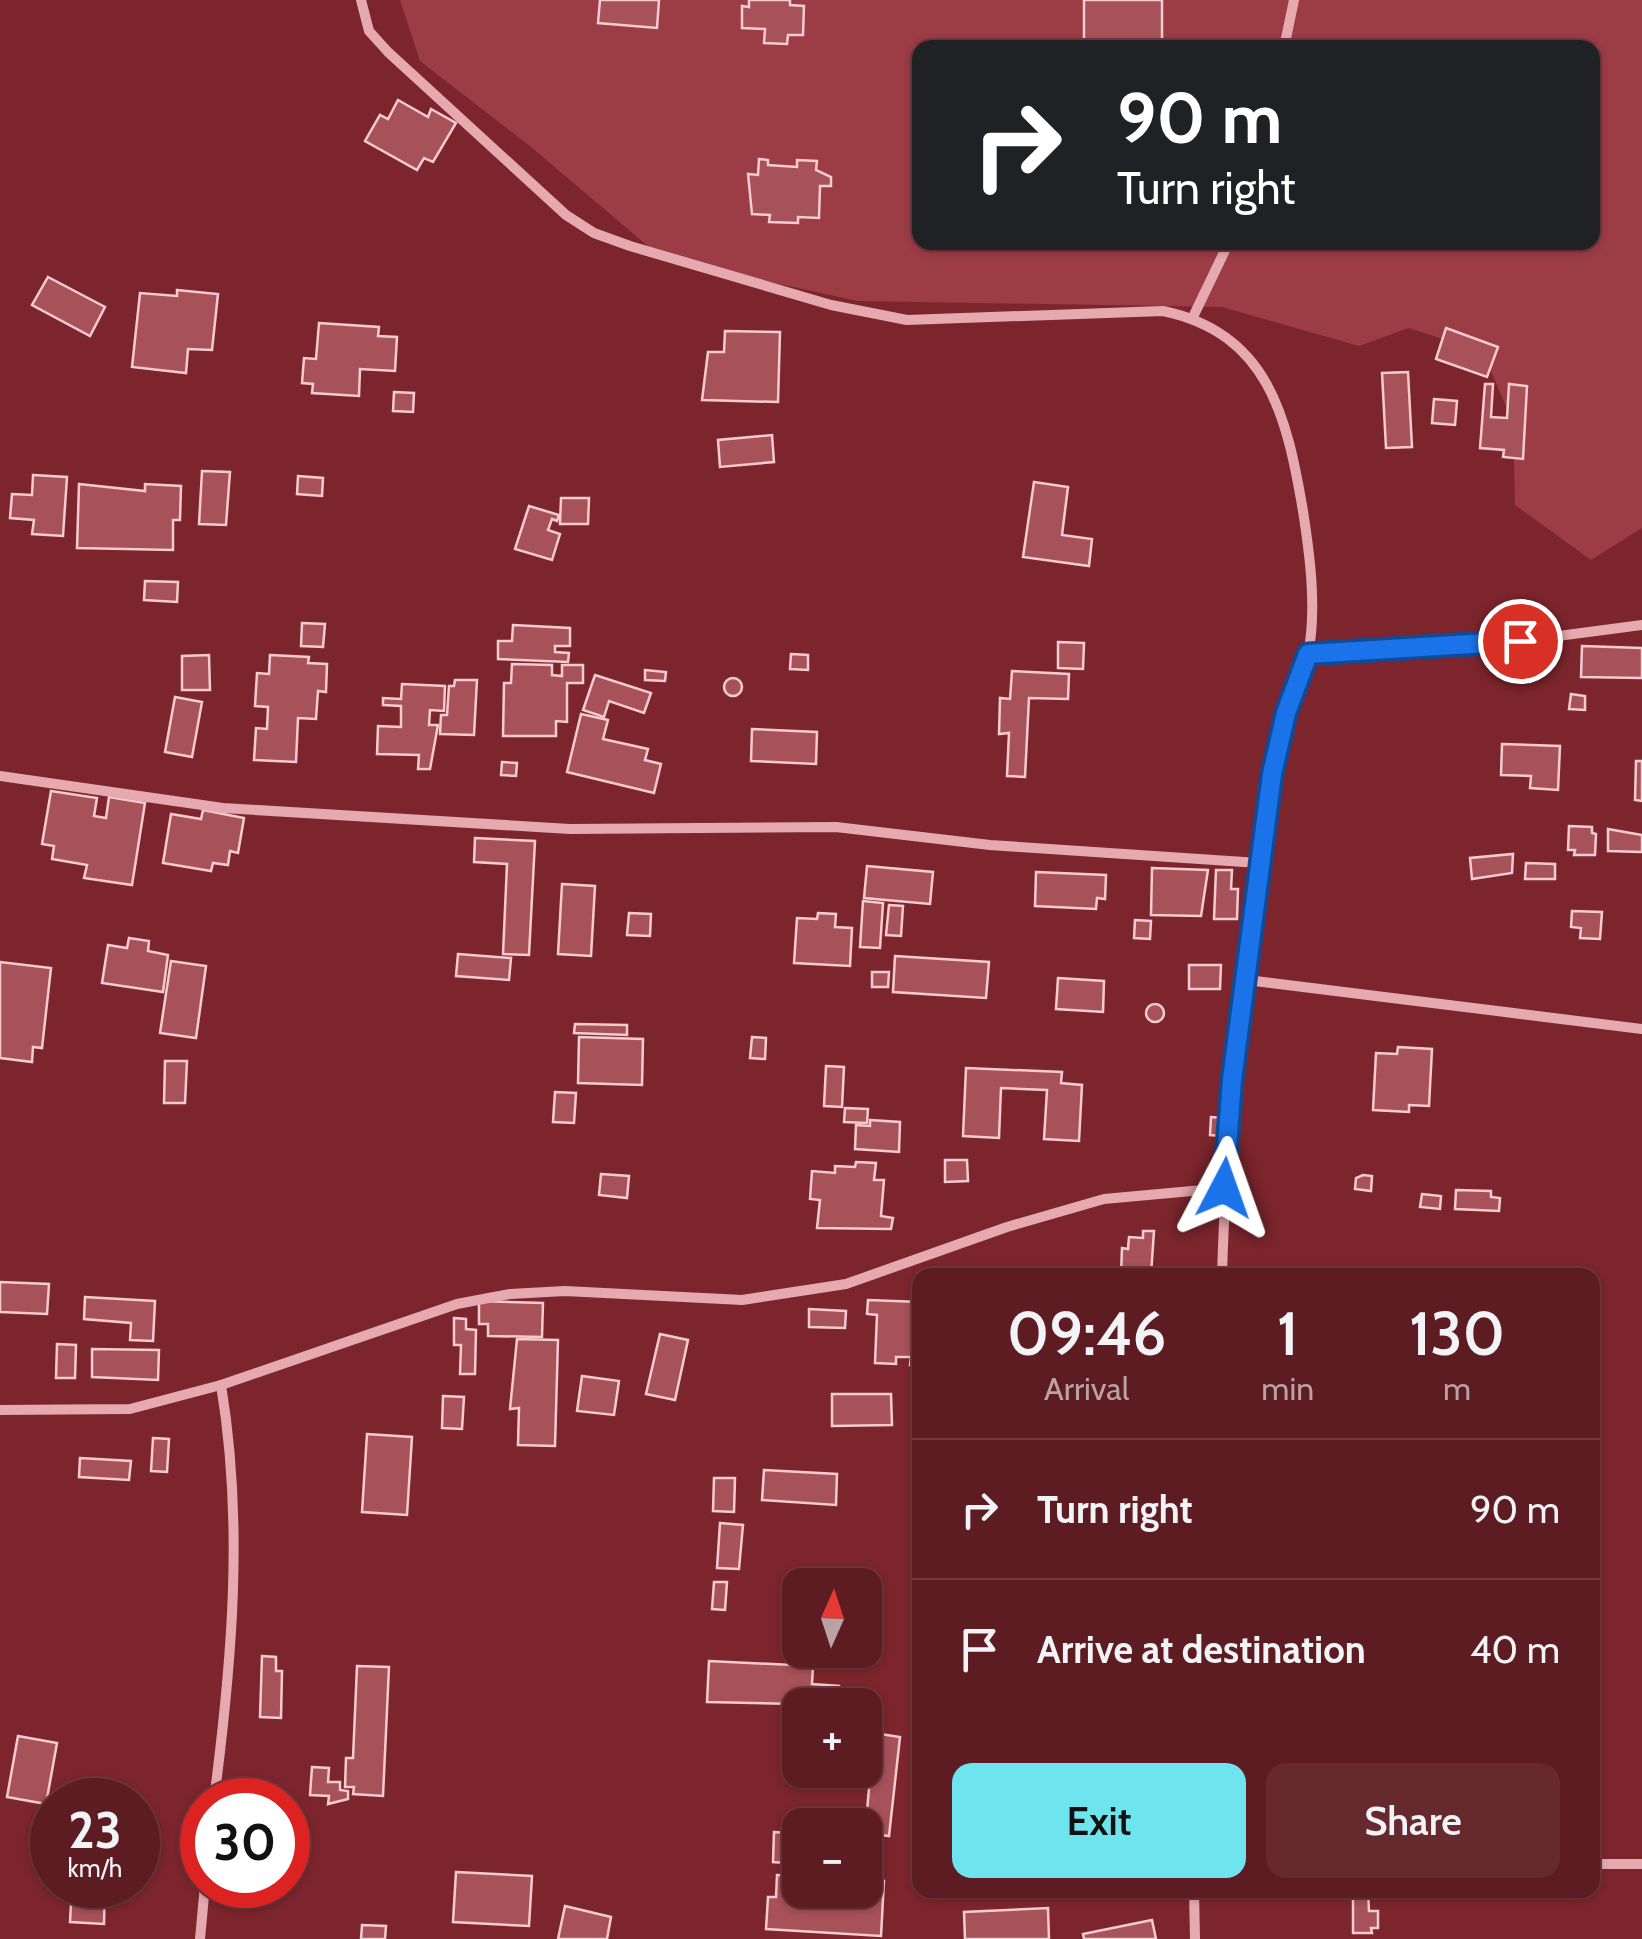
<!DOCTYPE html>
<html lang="en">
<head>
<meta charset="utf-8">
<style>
  :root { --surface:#5d1c21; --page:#66292e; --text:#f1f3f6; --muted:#b9a1a5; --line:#723a3f; --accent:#6ee5ee }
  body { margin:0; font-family:Cabin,sans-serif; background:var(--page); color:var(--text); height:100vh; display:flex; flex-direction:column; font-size:38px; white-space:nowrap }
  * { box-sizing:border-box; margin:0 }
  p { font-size:32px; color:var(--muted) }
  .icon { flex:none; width:55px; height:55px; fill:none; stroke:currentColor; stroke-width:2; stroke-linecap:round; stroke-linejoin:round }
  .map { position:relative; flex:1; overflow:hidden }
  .side { position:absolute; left:912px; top:1268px; width:688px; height:630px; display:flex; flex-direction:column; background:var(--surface); border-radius:20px; box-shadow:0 2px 8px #0004,0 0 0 2px var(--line) }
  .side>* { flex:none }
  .guide { position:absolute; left:912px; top:40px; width:688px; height:210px; border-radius:20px; box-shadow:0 2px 8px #0004,0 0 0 2px var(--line); background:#202124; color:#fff; overflow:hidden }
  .needle { width:65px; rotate:3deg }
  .buttons { position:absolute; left:782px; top:1568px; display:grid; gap:20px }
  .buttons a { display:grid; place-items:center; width:100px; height:100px; border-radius:20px; background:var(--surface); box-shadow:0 2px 8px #0004,0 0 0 2px var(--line); font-size:50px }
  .speed { position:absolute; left:30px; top:1778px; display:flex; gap:20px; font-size:50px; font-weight:700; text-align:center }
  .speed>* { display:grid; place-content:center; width:130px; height:130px; border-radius:50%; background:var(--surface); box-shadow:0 2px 8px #0004,0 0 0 2px var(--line); line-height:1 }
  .speed small { font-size:25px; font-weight:400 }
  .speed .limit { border:15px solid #d22; background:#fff; color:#111 }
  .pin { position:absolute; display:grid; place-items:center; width:85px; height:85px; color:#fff; margin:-42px; border:5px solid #fff; border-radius:50%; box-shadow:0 2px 10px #0007 }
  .me { position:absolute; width:110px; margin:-55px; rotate:4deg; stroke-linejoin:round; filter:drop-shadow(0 0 8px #0008) }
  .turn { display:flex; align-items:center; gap:35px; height:210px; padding:0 40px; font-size:45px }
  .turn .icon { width:130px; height:130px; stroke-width:2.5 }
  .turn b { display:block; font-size:70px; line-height:85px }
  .eta { display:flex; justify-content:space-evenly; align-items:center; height:170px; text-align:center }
  .eta b { font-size:60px; font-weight:600; line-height:70px }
  .primary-button { display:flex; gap:20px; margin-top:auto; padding:20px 40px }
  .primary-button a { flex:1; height:115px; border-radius:20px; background:var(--accent); color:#111; font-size:40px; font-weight:600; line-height:115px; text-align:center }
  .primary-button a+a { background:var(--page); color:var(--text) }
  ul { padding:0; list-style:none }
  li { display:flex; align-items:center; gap:30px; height:140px; padding:0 40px; border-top:2px solid var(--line) }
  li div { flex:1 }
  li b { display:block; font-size:38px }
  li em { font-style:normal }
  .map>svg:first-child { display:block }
  .green { fill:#9c3c45; fill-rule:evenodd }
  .building { fill:#a75159; stroke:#f4ccd0; stroke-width:2.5 }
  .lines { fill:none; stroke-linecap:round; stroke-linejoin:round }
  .street { stroke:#e5a9af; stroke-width:10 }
  .route-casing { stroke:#114b97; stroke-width:25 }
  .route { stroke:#1a73e8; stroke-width:18 }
</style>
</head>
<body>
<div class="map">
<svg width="1642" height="1939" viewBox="0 0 1642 1939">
  <rect width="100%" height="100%" fill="#7c252c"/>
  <!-- green -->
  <path class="green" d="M400 0H1642V528L1591 560 1515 505 1513 423 1483 352 1409 328 1359 346 1222 307 857 301 662 258 531 147 420 61ZM920 48H1592V242H920Z"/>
  <!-- building -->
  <g class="building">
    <path d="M600 0H659L657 28 598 23Z"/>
    <path d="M749 0H790V5L804 6 803 35H788L787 44 764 43 765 29 742 28V6L749 7Z"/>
    <rect x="1084" y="0" width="78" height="48"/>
    <path d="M398 100 428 117 431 109 456 123 433 162 424 158 417 170 365 141 380 115 388 119Z"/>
    <path d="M759 159 768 160V165L797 167V160L817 161 816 170 831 177V186H820L819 218 798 217V223L769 222 770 215 752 214 748 174 758 175Z"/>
    <path d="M48 277 105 307 90 336 32 305Z"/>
    <path d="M177 290 218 294 212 350 188 349 186 373 132 367 140 293 177 296Z"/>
    <path d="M319 323 379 327 378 336 397 337 395 371 360 369 359 396 312 393 313 384 302 383 304 358 316 359Z"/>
    <path d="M1446 328 1498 347 1487 377 1436 359Z"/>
    <path d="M725 331 780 332 778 402 702 400 708 352H724Z"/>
    <path d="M1408 372 1412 447 1386 448 1382 373Z"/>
    <path d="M1485 384H1493L1491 417 1507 418 1509 384 1527 386 1523 459 1503 457 1504 450 1480 448Z"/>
    <path d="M394 392 414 393 413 412 393 411Z"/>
    <path d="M1434 399 1457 401 1455 425 1432 423Z"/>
    <path d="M772 435 774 462 720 467 718 440Z"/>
    <path d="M202 471 230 472 226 525 199 524Z"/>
    <path d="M33 475 67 477 63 536 32 534 34 520 10 518 12 494 32 495Z"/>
    <path d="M298 476 323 478 322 496 297 494Z"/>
    <path d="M1034 482 1068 487 1062 535 1092 539 1089 566 1023 557Z"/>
    <path d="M79 484 145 491V484L181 486 180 520H173V550L77 548Z"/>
    <path d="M561 498H589L588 524H560Z"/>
    <path d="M529 506 559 515 557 521 552 519 548 530 560 534 552 560 515 549Z"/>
    <path d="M145 581 178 582 177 602 144 600Z"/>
    <path d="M302 623 325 624 323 647 301 646Z"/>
    <path d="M513 625 570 628V646H555V652L569 653 568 662 498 659V641H512Z"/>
    <path d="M1058 642 1084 643 1083 669 1058 668Z"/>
    <path d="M1582 646 1642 648V678L1581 677Z"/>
    <path d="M791 654 808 655V670L790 669Z"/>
    <path d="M209 655 210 690H182V656Z"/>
    <path d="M270 655 309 657 308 663 327 664 326 692 318 691 316 719 298 718 296 762 254 760 256 728 267 729 268 707 255 706 257 673 269 674Z"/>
    <path d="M512 664 552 665V675L562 676V665H583V683H567V722L556 721V736H503L504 683H511Z"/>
    <path d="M645 670 666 672 665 681 645 680Z"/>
    <path d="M1012 671 1069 674 1068 699 1029 698 1025 777 1007 776 1009 733 999 734 1000 698 1010 699Z"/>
    <path d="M595 675 651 693 644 713 609 701 604 717 583 710Z"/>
    <circle cx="733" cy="687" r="9"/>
    <path d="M455 680H477L474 735 440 734 441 715H447L449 686H454Z"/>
    <path d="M402 684 445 686 444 711 430 710 429 725H438L430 769H418L419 755 377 754 378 726 401 727V706L383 705V698L401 699Z"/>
    <path d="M1571 694 1585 696V710L1569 709Z"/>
    <path d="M175 697 202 702 192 757 165 752Z"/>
    <path d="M581 714 608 720 603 739 648 749 645 760 661 764 654 793 567 772Z"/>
    <path d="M752 729 817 732 816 764 751 761Z"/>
    <path d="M1502 744 1560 746 1558 790 1530 788 1531 776 1501 775Z"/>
    <path d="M1636 761H1642V801L1635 800Z"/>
    <path d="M502 762 517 763 516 776 501 775Z"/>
    <path d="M51 791 97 798 94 816 106 818 109 797 145 803 132 885 84 878 87 865 52 859 54 846 42 844Z"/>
    <path d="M203 810 244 818 238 853 230 851 228 865 213 863 211 871 163 863 171 814 201 819Z"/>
    <path d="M1569 826 1592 827V833L1596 834 1595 855H1574L1575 850H1568Z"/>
    <path d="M1608 829 1642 835V852L1608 851Z"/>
    <path d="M475 838 535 841 529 955 503 954 507 864 474 862Z"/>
    <path d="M1513 854 1512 873 1472 879 1470 858Z"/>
    <path d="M1526 863 1555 864V879H1525Z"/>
    <path d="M867 866 933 872 930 904 864 898Z"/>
    <path d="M1152 868 1208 870 1201 916 1151 915Z"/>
    <path d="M1216 870H1232L1231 889H1238L1237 919H1214Z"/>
    <path d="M1036 872 1106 875 1105 899 1097 898 1096 909 1035 906Z"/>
    <path d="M562 884 595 886 591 956 558 954Z"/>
    <path d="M863 901 883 903 880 948 860 947Z"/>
    <path d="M889 905 903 906 901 936 886 935Z"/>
    <path d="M1572 911 1602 912 1600 939 1580 938 1581 928 1571 927Z"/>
    <path d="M629 913 651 914 650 936 627 935Z"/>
    <path d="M818 913 836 914 835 927 852 928 850 966 794 963 797 918 817 919Z"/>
    <path d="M1135 920 1151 921 1150 939 1134 938Z"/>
    <path d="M129 938 149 941 148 951 168 955 163 992 102 983 108 945 127 948Z"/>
    <path d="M458 954 511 958 509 980 456 976Z"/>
    <path d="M895 956 989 962 986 998 893 992Z"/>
    <path d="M171 961 206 966 196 1038 160 1033Z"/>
    <path d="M0 962 51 968 42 1048 33 1047 32 1062 0 1058Z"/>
    <path d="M1189 965H1221L1220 989H1189Z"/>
    <path d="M872 972H889L888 987H872Z"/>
    <path d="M1058 978 1104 981 1103 1012 1056 1009Z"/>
    <circle cx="1155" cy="1013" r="9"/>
    <path d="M575 1024 627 1025V1035L574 1033Z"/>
    <path d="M579 1037 643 1039 642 1085 578 1083Z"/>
    <path d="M752 1037 766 1038 765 1059 750 1058Z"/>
    <path d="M1398 1047 1432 1049 1429 1106 1409 1105V1112L1373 1110 1376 1053 1397 1054Z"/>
    <path d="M165 1061H187L185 1103H164Z"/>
    <path d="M826 1066 844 1067 842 1107 824 1106Z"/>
    <path d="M966 1068 1062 1072 1061 1083 1082 1085 1079 1141 1044 1139 1047 1090 1001 1088 999 1138 963 1136Z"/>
    <path d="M555 1092 576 1093 574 1123 553 1122Z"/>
    <path d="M845 1108 868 1109 867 1123 844 1122Z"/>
    <path d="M1211 1117 1222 1118 1221 1136 1210 1135Z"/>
    <path d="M870 1120 900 1122 899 1152 855 1149 856 1125 870 1126Z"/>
    <path d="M945 1160H967L968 1181 945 1182Z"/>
    <path d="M856 1162 876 1163 874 1180H884L881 1216 893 1218 891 1229 817 1228 820 1200 810 1199 812 1171 835 1173V1166L855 1167Z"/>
    <path d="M601 1174 629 1176 627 1198 599 1195Z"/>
    <path d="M1363 1175 1372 1176 1371 1191 1355 1189 1356 1178Z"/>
    <path d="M1456 1190 1491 1191V1197L1500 1198 1499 1211 1455 1209Z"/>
    <path d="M1422 1194 1441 1196 1440 1209 1420 1207Z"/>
    <path d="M1143 1231H1154L1151 1275H1121L1122 1248 1128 1249 1129 1237 1143 1238Z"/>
    <path d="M0 1282 49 1284 47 1314 0 1312Z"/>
    <path d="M85 1297 155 1301 153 1341 130 1340 131 1323 84 1319Z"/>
    <path d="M868 1300 920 1302V1365H910L911 1357H896V1364L875 1363 877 1315 867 1314Z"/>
    <path d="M479 1301 543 1303 542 1337 488 1336V1324H479Z"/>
    <path d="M809 1309 846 1311 845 1328 809 1327Z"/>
    <path d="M454 1318 466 1319V1329L476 1330 475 1374H460L461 1345H454Z"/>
    <path d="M660 1334 688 1340 675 1400 646 1394Z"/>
    <path d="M517 1339 558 1340 555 1446 518 1445 519 1408 510 1409Z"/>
    <path d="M57 1344 76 1345 75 1378H56Z"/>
    <path d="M92 1349 159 1350 158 1380 92 1377Z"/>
    <path d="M582 1376 619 1381 614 1415 577 1411Z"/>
    <path d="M832 1394H891L892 1425 832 1426Z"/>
    <path d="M443 1396 464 1397 462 1429 442 1428Z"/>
    <path d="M367 1434 412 1437 407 1515 362 1512Z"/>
    <path d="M153 1438 169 1439 167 1472 151 1471Z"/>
    <path d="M80 1458 131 1461 129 1480 79 1477Z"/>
    <path d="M764 1470 837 1474 836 1505 762 1500Z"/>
    <path d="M714 1478H735L734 1512 713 1511Z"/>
    <path d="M720 1523 743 1525 739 1569 717 1568Z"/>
    <path d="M714 1582H727L725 1610 712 1609Z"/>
    <path d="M262 1656 276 1657V1671H282L281 1718 260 1717Z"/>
    <path d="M709 1661 813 1666 812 1684 839 1686 838 1705 707 1702Z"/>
    <path d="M357 1666 389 1667 383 1796 353 1794 354 1787H345L346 1758H353Z"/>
    <path d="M874 1733 900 1737 889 1836 865 1833Z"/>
    <path d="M18 1736 57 1743 46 1804 7 1797Z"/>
    <path d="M312 1767 329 1768 328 1782H340V1790L348 1791V1799L328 1804 329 1796 310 1795Z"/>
    <path d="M49 1801H52V1856H44Z"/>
    <path d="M774 1832 800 1834V1864L773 1862Z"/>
    <path d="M456 1872 532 1876 529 1926 453 1922Z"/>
    <path d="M777 1875 800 1876V1890H865V1880L884 1881 881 1936 766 1929 768 1897H776Z"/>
    <path d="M72 1885H105L104 1924 70 1922Z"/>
    <path d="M1353 1890H1368L1369 1911H1378V1928H1371L1372 1933H1353Z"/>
    <path d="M565 1906 611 1917 607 1939H558Z"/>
    <path d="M1048 1908 1049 1939H965L964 1912Z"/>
    <path d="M1152 1920 1156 1939H1084L1083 1934Z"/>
    <path d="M362 1925 386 1926 385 1939H361Z"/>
  </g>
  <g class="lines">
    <!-- street -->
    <g class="street">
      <path d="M361 0 369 31 388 52 566 215 594 233 630 246 831 305 907 320 1163 311C1269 333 1287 418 1303 511 1310 556 1317 609 1308 655 1304 677 1290 697 1284 718 1271 764 1266 813 1259 860 1241 998 1226 1136 1222 1275"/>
      <path d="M1284 48 1294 0"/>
      <path d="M1193 317 1229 242"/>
      <path d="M1308 654 1520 641 1642 625"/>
      <path d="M0 776 223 808 570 829 836 827 990 845 1259 863"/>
      <path d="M1247 980 1642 1029"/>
      <path d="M0 1410 130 1409 221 1385 457 1304 510 1294 565 1291 742 1300 846 1284 1007 1227 1104 1199 1225 1188"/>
      <path d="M214 1800C232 1662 244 1523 221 1385"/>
      <path d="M1592 1864H1642"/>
      <path d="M1194 1890 1195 1939"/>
      <path d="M200 1939 205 1885"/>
    </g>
  </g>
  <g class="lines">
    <defs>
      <path id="route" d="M1224 1188 1232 1080 1272 774 1286 713 1308 654 1520 641"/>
    </defs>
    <!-- route casing -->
    <use href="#route" class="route-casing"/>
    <!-- route -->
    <use href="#route" class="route"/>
  </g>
</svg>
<div class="buttons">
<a><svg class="needle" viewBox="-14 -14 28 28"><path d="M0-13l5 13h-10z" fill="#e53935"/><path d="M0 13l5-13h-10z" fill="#b9a1a5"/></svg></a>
<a>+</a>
<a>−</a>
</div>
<div class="speed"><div>23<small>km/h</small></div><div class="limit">30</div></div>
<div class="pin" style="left:1520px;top:641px;background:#d93025"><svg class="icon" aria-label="arrive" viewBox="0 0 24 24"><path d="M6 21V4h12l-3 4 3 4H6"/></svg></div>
<svg class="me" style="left:1224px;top:1188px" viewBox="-20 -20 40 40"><path d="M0-17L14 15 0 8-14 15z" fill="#1a73e8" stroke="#fff" stroke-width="4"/></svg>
<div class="guide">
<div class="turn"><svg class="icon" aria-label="right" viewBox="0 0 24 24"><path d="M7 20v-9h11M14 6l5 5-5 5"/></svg><div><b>90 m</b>Turn right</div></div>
</div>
<section class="side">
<div class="eta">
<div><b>09:46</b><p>Arrival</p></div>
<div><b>1</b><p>min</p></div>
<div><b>130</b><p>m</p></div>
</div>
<ul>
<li><svg class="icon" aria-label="right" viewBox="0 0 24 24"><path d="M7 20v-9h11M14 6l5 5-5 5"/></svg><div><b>Turn right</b></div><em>90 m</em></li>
<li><svg class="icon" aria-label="arrive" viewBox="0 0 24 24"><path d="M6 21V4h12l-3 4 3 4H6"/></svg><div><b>Arrive at destination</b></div><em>40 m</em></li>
</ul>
<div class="primary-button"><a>Exit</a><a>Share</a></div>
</section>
</div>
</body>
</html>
